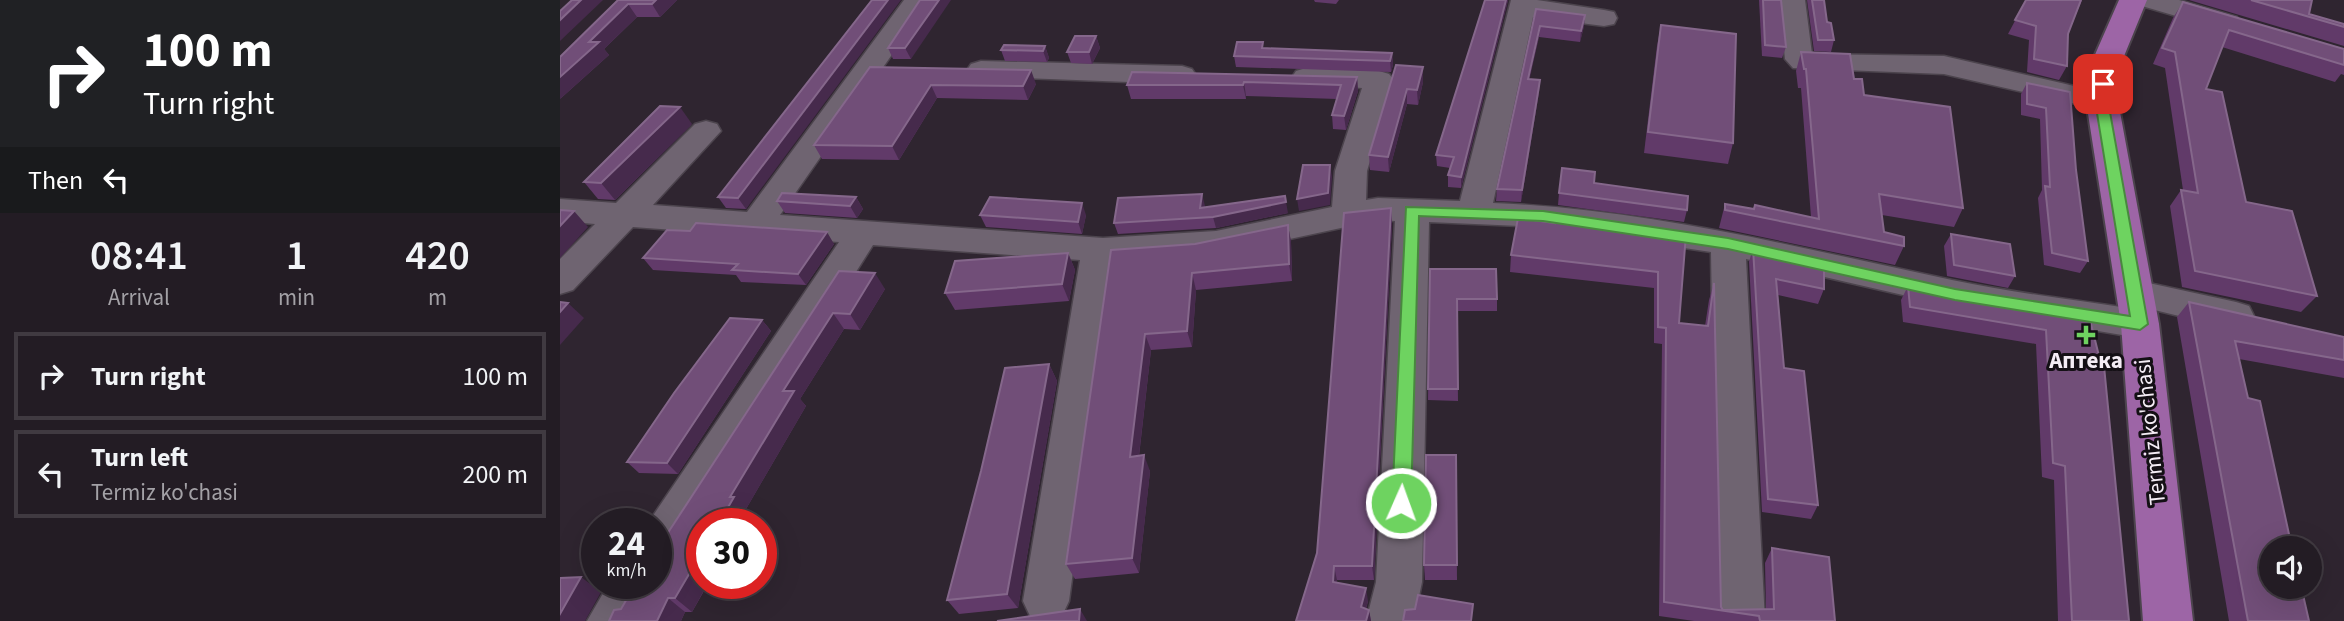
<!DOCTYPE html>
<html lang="en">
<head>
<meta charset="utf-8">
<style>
  :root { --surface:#231c24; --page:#2b252c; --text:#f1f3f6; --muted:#a3a1a6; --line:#403a41 }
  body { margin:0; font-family:"Source Sans 3",sans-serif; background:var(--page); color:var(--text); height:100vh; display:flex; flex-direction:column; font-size:26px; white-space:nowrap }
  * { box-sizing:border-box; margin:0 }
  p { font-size:23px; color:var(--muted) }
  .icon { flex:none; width:38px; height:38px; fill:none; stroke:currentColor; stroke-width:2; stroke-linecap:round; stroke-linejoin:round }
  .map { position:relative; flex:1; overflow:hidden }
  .side { display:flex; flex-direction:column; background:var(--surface); width:560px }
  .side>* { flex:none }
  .guide { background:#202124; color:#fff; overflow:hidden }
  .controls { position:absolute; left:1699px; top:536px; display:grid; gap:14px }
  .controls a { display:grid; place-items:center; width:63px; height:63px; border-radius:50%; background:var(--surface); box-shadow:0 7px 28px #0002,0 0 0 2px var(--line); font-size:35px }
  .speed { position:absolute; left:21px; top:508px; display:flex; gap:14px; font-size:35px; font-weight:700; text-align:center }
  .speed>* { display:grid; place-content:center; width:91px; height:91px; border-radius:50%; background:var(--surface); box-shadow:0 7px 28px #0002,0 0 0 2px var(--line); line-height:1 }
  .speed small { font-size:18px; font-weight:400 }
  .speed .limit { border:10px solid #d22; background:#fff; color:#111 }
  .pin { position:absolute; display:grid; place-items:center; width:60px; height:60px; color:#fff; margin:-30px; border-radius:14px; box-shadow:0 4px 10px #0006 }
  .me { position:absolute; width:77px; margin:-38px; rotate:2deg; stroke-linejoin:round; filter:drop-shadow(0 0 5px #0008) }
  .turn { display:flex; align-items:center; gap:24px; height:147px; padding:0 28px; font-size:32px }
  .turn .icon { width:91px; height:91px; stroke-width:2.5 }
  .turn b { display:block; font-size:49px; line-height:60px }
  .then { display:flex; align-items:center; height:66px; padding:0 28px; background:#0003; gap:14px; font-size:26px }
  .eta { display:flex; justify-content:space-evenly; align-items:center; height:119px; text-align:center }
  .eta b { font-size:42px; font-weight:600; line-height:49px }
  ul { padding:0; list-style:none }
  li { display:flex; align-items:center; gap:21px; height:88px; margin:0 14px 10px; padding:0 14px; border:4px solid var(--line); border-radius:0px }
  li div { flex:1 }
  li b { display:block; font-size:26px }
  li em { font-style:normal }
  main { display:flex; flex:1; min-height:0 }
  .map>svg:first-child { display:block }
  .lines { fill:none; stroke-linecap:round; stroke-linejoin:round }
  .minor-casing { stroke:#4c444d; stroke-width:3 }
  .major-casing { stroke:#4c444d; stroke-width:4 }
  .minor { fill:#6f6471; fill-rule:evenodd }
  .major { fill:#9d65a6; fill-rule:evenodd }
  .wall { fill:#613a69 }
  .shaded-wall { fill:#462a4c }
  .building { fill:#714e78; stroke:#85678b; stroke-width:2 }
  .route { fill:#6ed360; stroke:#48893e; stroke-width:2 }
  .poi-dot { fill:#6ed360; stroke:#141015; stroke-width:2.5 }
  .labels { text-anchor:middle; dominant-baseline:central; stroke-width:6; stroke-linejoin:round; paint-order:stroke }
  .poi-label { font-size:23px; font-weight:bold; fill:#f4edf5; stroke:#141015 }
  .street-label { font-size:23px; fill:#f4edf5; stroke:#141015 }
</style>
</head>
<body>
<main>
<section class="side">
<div class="guide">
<div class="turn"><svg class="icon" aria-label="right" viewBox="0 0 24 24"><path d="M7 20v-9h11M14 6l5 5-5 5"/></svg><div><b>100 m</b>Turn right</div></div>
<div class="then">Then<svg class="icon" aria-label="left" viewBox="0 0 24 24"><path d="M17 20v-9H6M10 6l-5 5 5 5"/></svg></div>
</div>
<div class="eta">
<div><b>08:41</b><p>Arrival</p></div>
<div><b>1</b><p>min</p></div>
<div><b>420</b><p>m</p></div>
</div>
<ul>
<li><svg class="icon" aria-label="right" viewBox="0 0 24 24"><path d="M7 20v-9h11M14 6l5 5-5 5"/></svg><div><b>Turn right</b></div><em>100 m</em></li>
<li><svg class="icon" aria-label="left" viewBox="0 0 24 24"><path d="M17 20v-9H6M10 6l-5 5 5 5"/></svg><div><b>Turn left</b><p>Termiz ko'chasi</p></div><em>200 m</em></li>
</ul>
</section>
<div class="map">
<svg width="1784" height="621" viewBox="0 0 1784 621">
  <rect width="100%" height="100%" fill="#2f2530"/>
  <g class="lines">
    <defs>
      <g id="minor">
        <path d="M344 0H370L220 215 543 238 656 231 772 207 775 171 802 88 736 83 732 77 736 71 746 68 819 71 829 74 834 80 807 171 806 200 818 198 900 201 951 0H977L1044 10 1054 12 1057 18 1054 24 1044 26 973 17 933 203C1089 209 1240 248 1392 280 1454 293 1517 300 1580 310L1593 314 1599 324 1593 334 1580 338 1395 307 1186 259 1205 621H1157L1151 252 983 227 869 222 862 582 854 621H806L816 582 835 221 818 220 656 255 555 261 509 601 502 616 491 621 470 616 463 601 520 260 313 245 112 563 96 569V523H88L279 242 73 227 13 290 0 294V259L35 224 0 221V199L56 203 135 124 146 121 157 124 161 131 93 205 187 212Z"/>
        <path d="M1219 0H1245L1252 54 1384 56 1553 95 1557 101 1553 107 1542 110 1384 74 1233 68 1225 59Z"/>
        <path d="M1578 0H1619L1677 17 1681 23 1677 29 1667 31 1582 6Z"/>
        <path d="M421 61 622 66 632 69 636 75 632 81 622 84 411 76 407 70 411 64Z"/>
        <path d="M1575 280 1676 302 1689 306 1694 316 1689 326 1676 330 1562 302 1557 293 1562 284Z"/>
        <path d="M96 579 98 583 77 621H27L49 583H96Z"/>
      </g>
      <path id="major" d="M1559 0H1587L1560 66 1558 101 1599 324 1633 621H1583L1561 324 1526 101 1530 66Z"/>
    </defs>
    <!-- minor casing -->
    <use href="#minor" class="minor-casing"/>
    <!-- major casing -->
    <use href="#major" class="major-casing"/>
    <!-- minor -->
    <use href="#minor" class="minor"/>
    <!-- major -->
    <use href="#major" class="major"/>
  </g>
  <!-- wall -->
  <g class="wall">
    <path d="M58 0H117L100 17H77L44 49 49 55 0 99Z"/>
    <path d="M312 0 186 209 166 208 158 197Z"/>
    <path d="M360 0 351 59H333L328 48Z"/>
    <path d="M754 0H779L776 4 755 2Z"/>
    <path d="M925 0H948L901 188 888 187V175L890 168 877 166 876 155Z"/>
    <path d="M1199 0H1221L1226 47 1222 58 1202 56Z"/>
    <path d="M1247 0H1264L1267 22 1274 40 1271 52 1254 51Z"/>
    <path d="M1466 0H1522L1508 34 1507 66 1499 80 1467 72 1469 40 1448 34Z"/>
    <path d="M1629 0H1752L1749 14 1784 24V46Z"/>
    <path d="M1623 2 1784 49V75L1781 74 1775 82 1662 47 1646 89 1686 202 1757 296 1741 312 1622 287 1610 206 1621 190H1623L1605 68 1593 64 1613 18Z"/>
    <path d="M976 9 1024 26 1020 42 979 37 969 79 980 80 979 92 961 202 936 201 937 189Z"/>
    <path d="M1101 25 1173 143 1168 164 1084 153 1097 46Z"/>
    <path d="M536 36 540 48 532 64 511 63 507 52Z"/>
    <path d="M485 46 489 58 487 62 445 61 441 50Z"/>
    <path d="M1241 52 1294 79 1304 95 1403 208 1394 227 1322 215 1324 232 1344 246 1335 265 1159 228 1165 204 1251 217 1241 88H1238L1236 71Z"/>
    <path d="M832 53 833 65 831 72 676 67 674 56Z"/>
    <path d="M836 65 863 82 858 105 847 104 829 172 810 170 809 155Z"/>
    <path d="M310 67 476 84 468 100 377 98 339 160 262 159 254 145Z"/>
    <path d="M797 77 798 91 786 130 773 129 772 115 777 99 686 96V99H571L567 85Z"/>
    <path d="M1467 83 1510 92 1516 170 1528 261 1520 273 1484 265 1478 198 1482 190 1480 119 1461 115V94Z"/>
    <path d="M132 124 55 200 38 199 24 182Z"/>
    <path d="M1034 183 1127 210 1124 222 998 205 999 193Z"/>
    <path d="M296 197 303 209 297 218 225 213 217 201Z"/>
    <path d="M645 207 728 213 656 228 558 234 554 223Z"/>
    <path d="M831 208 832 224 814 580H777L776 583 808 601 806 609 809 610 811 621H736L757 553Z"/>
    <path d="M420 215H526L522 234 426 227Z"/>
    <path d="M995 223 1126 234 1119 323 1145 326 1149 300 1154 283 1161 607 1163 610 1206 609 1205 563 1212 548 1275 621H1134L1099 616 1102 344 1094 343V288L950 272 951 255Z"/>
    <path d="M728 225 731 242 732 281 636 290 632 347 591 350 579 456 590 471 579 573 515 579 506 564 551 250 635 244Z"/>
    <path d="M130 231 274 244 246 285 181 282 176 275 93 270 83 258Z"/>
    <path d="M1391 234 1455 276 1448 288 1387 276 1384 246Z"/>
    <path d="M1193 248 1264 289 1258 304 1218 295 1224 368 1258 505 1251 519 1202 512 1189 262Z"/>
    <path d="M508 253 515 270 509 301 395 310 385 293Z"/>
    <path d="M870 269 937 299V311H897L898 401 868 400Z"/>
    <path d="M279 271 325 289 300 330 284 329 240 399 246 406 186 509 189 512 132 612H125L121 621H49L61 609 97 550Z"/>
    <path d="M1348 286 1529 316 1569 621H1498L1494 480 1482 477 1476 344 1343 322 1341 300Z"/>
    <path d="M1629 302 1784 337V378L1679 359 1688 398 1749 621H1669L1617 317Z"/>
    <path d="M202 320 211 331 118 474 79 473 67 462Z"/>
    <path d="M489 364 497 381 458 608 399 614 387 600Z"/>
    <path d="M896 455 897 580H865L864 565Z"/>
  </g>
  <!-- shaded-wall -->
  <g class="shaded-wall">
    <path d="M21 0H43L0 41V20Z"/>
    <path d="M96 0H117L100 17 92 4Z"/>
    <path d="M328 0H341L186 209 178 198Z"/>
    <path d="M379 0H391L351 59 345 48Z"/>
    <path d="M946 0H948L901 188V177Z"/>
    <path d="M68 4 77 17 44 49 49 55 0 99V77L29 42Z"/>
    <path d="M1025 15 1024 26 1020 42 1021 31Z"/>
    <path d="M980 26 979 37 967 91 968 79Z"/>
    <path d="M536 36 540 48 532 64 529 52Z"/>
    <path d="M485 46 489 58 487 62 483 51Z"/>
    <path d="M832 53 833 65 831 72 830 61Z"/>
    <path d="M863 67V82L858 105 857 90Z"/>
    <path d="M471 70 476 84 468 100 463 86Z"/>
    <path d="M797 77 798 91 786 130 784 116Z"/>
    <path d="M980 80 979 92 961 202 962 190Z"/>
    <path d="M684 82 686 96V99L683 85Z"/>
    <path d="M371 85 377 98 339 160 332 146Z"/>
    <path d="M847 89V104L829 172 828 157Z"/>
    <path d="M120 107 132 124 55 200 41 183Z"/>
    <path d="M770 165 772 177 770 205 739 211 737 199Z"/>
    <path d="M642 194 645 206 644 217 640 208Z"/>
    <path d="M296 197 303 209 297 218 290 206Z"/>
    <path d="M726 202 728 213 656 228 653 217Z"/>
    <path d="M522 203 526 215 522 234 518 222Z"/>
    <path d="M831 208 832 224 814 580 812 566Z"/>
    <path d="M14 211 28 227 0 258V226Z"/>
    <path d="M728 225 731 242 732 281 729 264Z"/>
    <path d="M267 232 274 244 246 285 238 274Z"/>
    <path d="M508 253 515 270 509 301 502 284Z"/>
    <path d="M315 273 325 289 300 330 290 314Z"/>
    <path d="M632 273 636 290 632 347 627 331Z"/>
    <path d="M8 303 24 318 0 345V312Z"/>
    <path d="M273 313 284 329 240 399 246 406 186 509 189 512 182 523H159L170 497 223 391Z"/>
    <path d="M202 320 211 331 118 474 107 463Z"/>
    <path d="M585 334 591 350 577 472 570 457Z"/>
    <path d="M489 364 497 381 458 608 447 594Z"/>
    <path d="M584 455 590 471 579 573 572 558Z"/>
    <path d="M142 552V583H148L132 612 115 598Z"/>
    <path d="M774 566 777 580 775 596 773 582Z"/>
    <path d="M21 577 41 592 25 621H0V614Z"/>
    <path d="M806 588 808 601 803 620 801 607Z"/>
    <path d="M108 598 125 612 121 621H97Z"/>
    <path d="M520 609 527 621H519Z"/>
    <path d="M809 610 811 621H806Z"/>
  </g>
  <!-- building -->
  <g class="building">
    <path d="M12 0H21L0 20V11Z"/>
    <path d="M58 0H96L92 4H68L29 42H39L0 77V57Z"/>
    <path d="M312 0H328L178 198 158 197Z"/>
    <path d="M360 0H379L345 48H328Z"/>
    <path d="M925 0H946L901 177 888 175 894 157 876 155Z"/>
    <path d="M1203 0H1221L1226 47 1205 45Z"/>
    <path d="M1252 0H1264L1267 22 1271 23 1274 40H1258Z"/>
    <path d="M1466 0H1521L1508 34 1507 66 1474 59 1476 26 1455 20Z"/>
    <path d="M1691 0H1752L1749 14 1784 24V27Z"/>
    <path d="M1623 2 1784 49V65L1669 30 1646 89 1662 92 1686 202 1732 211 1757 296 1635 271 1621 190 1638 193 1615 52 1602 48Z"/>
    <path d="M976 9 1025 15 1021 31 980 26 968 79 980 80 962 190 937 189Z"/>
    <path d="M1101 25 1176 34 1173 143 1088 132Z"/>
    <path d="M515 36H536L529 52H507Z"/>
    <path d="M677 42H703L702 48 832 53 830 61 674 56Z"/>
    <path d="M444 45 485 46 483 51 441 50Z"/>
    <path d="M1241 52 1290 54 1294 79H1302L1304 95 1390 107 1403 208 1319 194 1324 232 1344 237V246L1165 210V204L1194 209 1195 205 1259 219 1246 69H1244Z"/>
    <path d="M836 65 863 67 857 90 847 89 828 157 809 155Z"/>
    <path d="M310 67 471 70 463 86 371 85 332 146 254 145Z"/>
    <path d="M572 72 797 77 784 116 772 115 781 85 684 82 683 85H567Z"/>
    <path d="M1467 83 1510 92 1516 170 1528 261 1492 253 1485 186 1490 187 1486 108 1467 104Z"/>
    <path d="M100 106 120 107 41 183 24 182Z"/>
    <path d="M743 165H770L768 193 737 199Z"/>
    <path d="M1002 168 1035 172 1034 183 1128 196 1127 210 999 193Z"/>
    <path d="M222 193 296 197 290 206 217 201Z"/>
    <path d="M642 194 640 208 725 196 726 202 653 217 554 223 558 198Z"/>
    <path d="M430 197 522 203 518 222 420 215Z"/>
    <path d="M831 208 812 566H774L773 582 806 588 801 607 809 610 806 621H736L757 553 784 213Z"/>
    <path d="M0 210 14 211 0 226Z"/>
    <path d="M996 215 1126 234 1119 323 1148 326 1154 283 1161 607 1163 610 1214 609 1212 548 1269 557 1275 621H1200L1199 616 1104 602 1106 328 1098 327V272L951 255 958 218 995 223Z"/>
    <path d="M136 223 267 232 238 274 172 270 178 264 83 258 107 230 130 231Z"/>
    <path d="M728 225 729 264 632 273 627 331 585 334 570 457 584 455 572 558 506 564 551 250 635 244Z"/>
    <path d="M1391 234 1450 244 1455 276 1394 265Z"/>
    <path d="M1193 248 1264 264V289L1216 279 1224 368 1244 371 1258 505 1208 499Z"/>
    <path d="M508 253 502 284 385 293 395 261Z"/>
    <path d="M870 269H936L937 299H897L898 389H868Z"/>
    <path d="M279 271 315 273 290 314 273 313 223 391H234L170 497H174L159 523H142V552L115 598H108L97 621H49L54 610 61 609 76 583H96V551Z"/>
    <path d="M1348 286 1529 316 1539 356H1543L1569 621H1512L1505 466 1493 463 1486 330 1350 307Z"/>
    <path d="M0 302 8 303 0 312Z"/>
    <path d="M1629 302 1784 337V360L1675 341 1688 398 1700 401 1732 548H1712V586H1741L1749 621H1688Z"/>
    <path d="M170 318 202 320 107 463 67 462 114 393Z"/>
    <path d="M489 364 447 594 387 600 421 471 445 368Z"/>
    <path d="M866 455H896L897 565H864Z"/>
    <path d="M21 577 0 614V578Z"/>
    <path d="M858 595 913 604 911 621H843L845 610 855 609Z"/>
    <path d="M520 609 519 621H437Z"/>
  </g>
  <!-- route -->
  <path class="route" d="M1543 80 1549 84 1548 101 1588 324 1580 330 1395 300 1168 249 983 221 859 216 851 503 848 508H835L832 503 846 207 983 211 1168 238 1395 289 1570 316 1535 101 1537 84Z"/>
  <!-- markers -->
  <path class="poi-dot" d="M1522.5 324.5h7v7h7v7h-7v7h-7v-7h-7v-7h7z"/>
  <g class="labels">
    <!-- poi labels -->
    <g class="poi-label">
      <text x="1526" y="360">Аптека</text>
    </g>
    <!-- street labels -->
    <g class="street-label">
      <text transform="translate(1590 432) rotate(-96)">Termiz ko'chasi</text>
    </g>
  </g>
</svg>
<div class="controls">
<a><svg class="icon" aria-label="sound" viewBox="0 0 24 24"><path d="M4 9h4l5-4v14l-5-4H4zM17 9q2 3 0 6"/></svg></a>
</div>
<div class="speed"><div>24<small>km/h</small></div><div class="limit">30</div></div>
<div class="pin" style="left:1543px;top:84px;background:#d93025"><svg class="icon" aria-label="arrive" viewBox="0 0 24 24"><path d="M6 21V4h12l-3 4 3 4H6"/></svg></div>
<svg class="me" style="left:841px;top:503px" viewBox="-20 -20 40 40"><circle r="17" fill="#6ed360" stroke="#fff" stroke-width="3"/><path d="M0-11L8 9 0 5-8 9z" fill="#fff"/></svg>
</div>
</main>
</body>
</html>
